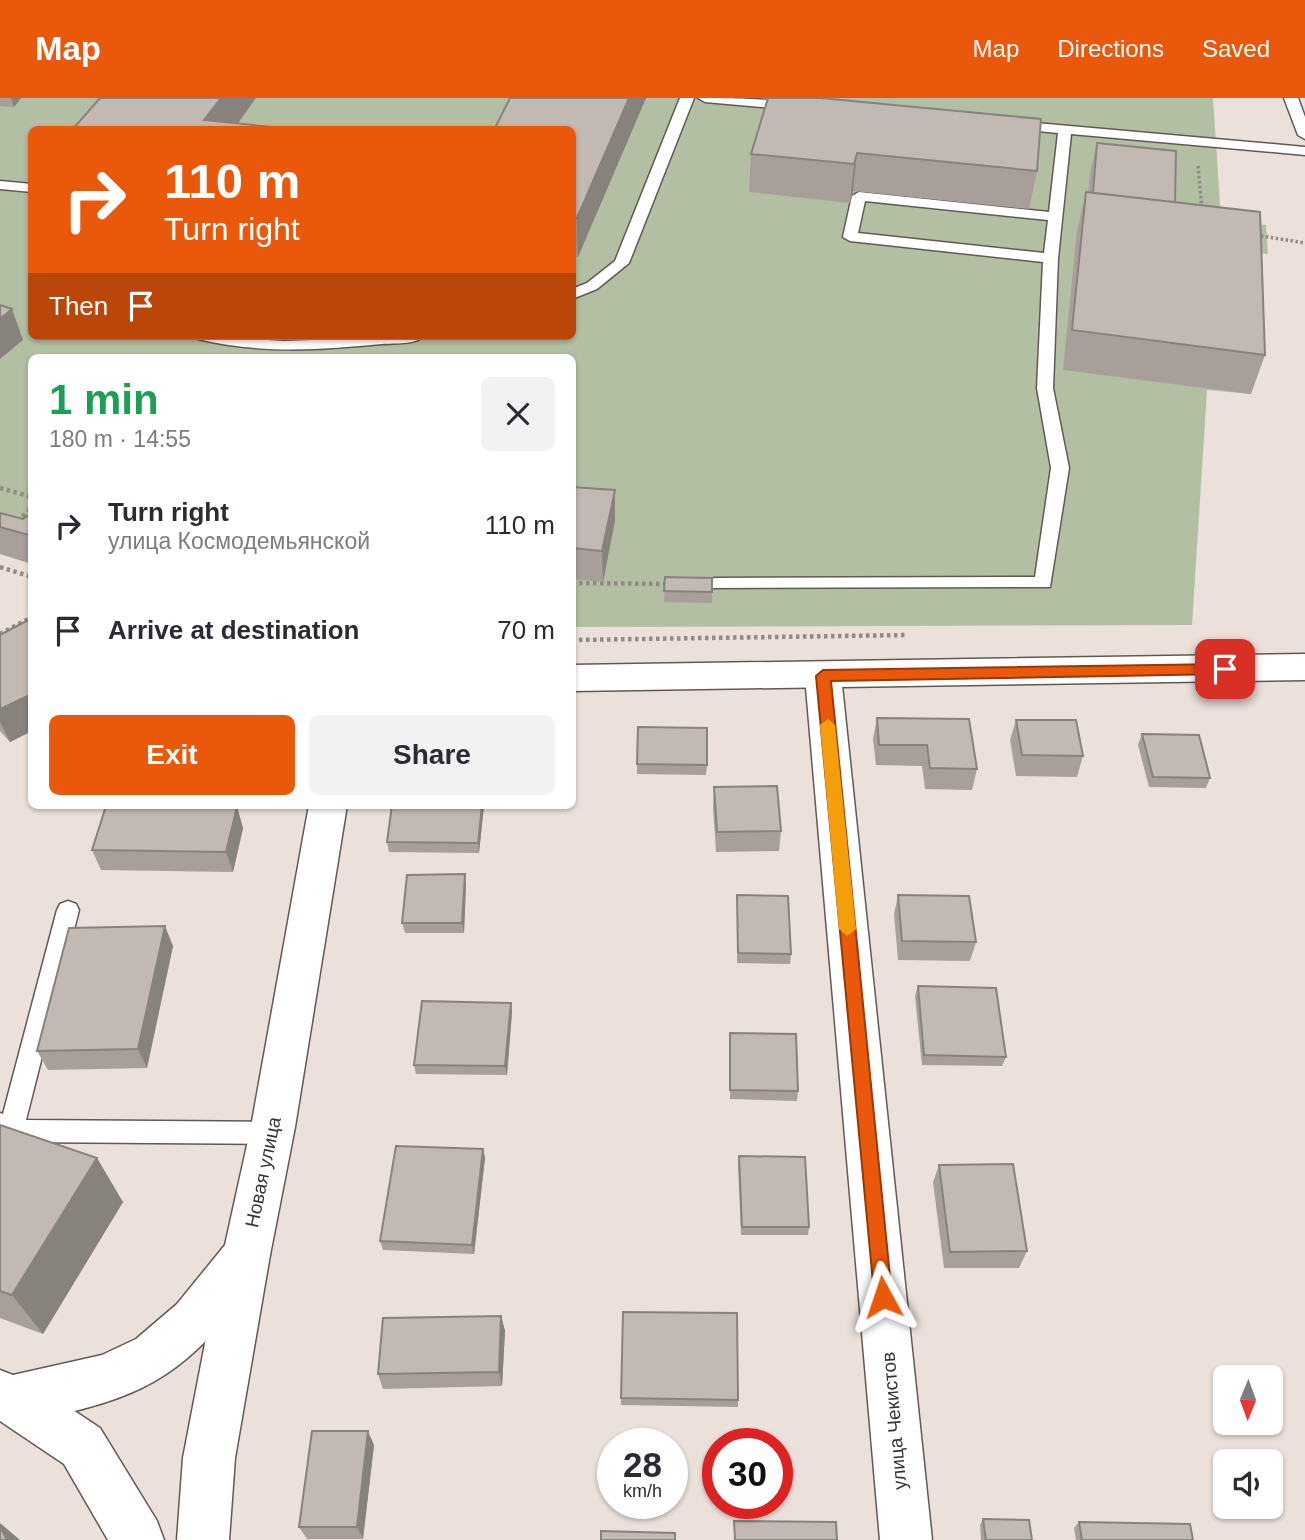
<!DOCTYPE html>
<html lang="en">
<head>
<meta charset="utf-8">
<style>
  :root { --surface:#fff; --page:#f2f2f3; --text:#2b2b33; --muted:#7c7c81; --accent:#ea580c }
  body { margin:0; font-family:Arial,sans-serif; background:var(--page); color:var(--text); height:100vh; display:flex; flex-direction:column; font-size:26px; white-space:nowrap }
  * { box-sizing:border-box; margin:0 }
  p { font-size:23px; color:var(--muted) }
  .icon { flex:none; width:38px; height:38px; fill:none; stroke:currentColor; stroke-width:2; stroke-linecap:round; stroke-linejoin:round }
  .map { position:relative; flex:1; overflow:hidden }
  .panel { position:absolute; left:28px; top:256px; width:548px; height:455px; display:flex; flex-direction:column; background:var(--surface); border-radius:10px; box-shadow:0 2px 5px #0004 }
  .panel>* { flex:none }
  .banner { position:absolute; left:28px; top:28px; width:548px; height:214px; border-radius:10px; box-shadow:0 2px 5px #0004; background:#ea580c; color:#fff; overflow:hidden }
  .needle { width:46px; rotate:181deg }
  .buttons { position:absolute; left:1213px; top:1267px; display:grid; gap:14px }
  .buttons a { display:grid; place-items:center; width:70px; height:70px; border-radius:10px; background:var(--surface); box-shadow:0 2px 5px #0004; font-size:35px }
  .speed { position:absolute; left:597px; top:1330px; display:flex; gap:14px; font-size:35px; font-weight:700; text-align:center }
  .speed>* { display:grid; place-content:center; width:91px; height:91px; border-radius:50%; background:var(--surface); box-shadow:0 2px 5px #0004; line-height:1 }
  .speed small { font-size:18px; font-weight:400 }
  .speed .limit { border:10px solid #d22; background:#fff; color:#111 }
  .pin { position:absolute; display:grid; place-items:center; width:60px; height:60px; color:#fff; margin:-30px; border-radius:14px; box-shadow:0 4px 10px #0006 }
  .me { position:absolute; width:77px; margin:-38px; rotate:355deg; stroke-linejoin:round; filter:drop-shadow(0 0 5px #0008) }
  .turn { display:flex; align-items:center; gap:24px; height:147px; padding:0 21px; font-size:32px }
  .turn .icon { width:91px; height:91px; stroke-width:2.5 }
  .turn b { display:block; font-size:49px; line-height:60px }
  .then { display:flex; align-items:center; height:66px; padding:0 21px; background:#0003; gap:14px; font-size:26px }
  .round { display:grid; place-items:center; flex:none; width:74px; height:74px; border-radius:10px; background:var(--page) }
  .summary { display:flex; align-items:center; justify-content:space-between; height:119px; padding:0 21px }
  h1 { font-size:42px; font-weight:800; line-height:52px; color:#1e9e55 }
  .primary-button { display:flex; gap:14px; margin-top:auto; padding:14px 21px }
  .primary-button a { flex:1; height:80px; border-radius:10px; background:var(--accent); color:#fff; font-size:28px; font-weight:800; line-height:80px; text-align:center }
  .primary-button a+a { background:var(--page); color:var(--text) }
  ul { padding:0; list-style:none }
  li { display:flex; align-items:center; gap:21px; height:105px; padding:0 21px }
  li div { flex:1 }
  li b { display:block; font-size:26px }
  li em { font-style:normal }
  header { display:flex; align-items:center; gap:42px; box-sizing:border-box; height:98px; padding:0 35px; background:var(--accent); color:#fff }
  header strong { font-size:33px }
  nav { display:flex; gap:38px; margin-inline-start:auto; font-size:24px }
  .map>svg:first-child { display:block }
  .green { fill:#b2bfa3; fill-rule:evenodd }
  .lines { fill:none; stroke-linecap:round; stroke-linejoin:round }
  .service-casing { stroke:#625954; stroke-width:3 }
  .minor-casing { stroke:#625954; stroke-width:3 }
  .tertiary-casing { stroke:#625954; stroke-width:3 }
  .path-far1 { stroke:#918a85; stroke-width:3.5; stroke-dasharray:2.5 2.5; stroke-linecap:butt }
  .path { stroke:#918a85; stroke-width:4.5; stroke-dasharray:3.5 3.5; stroke-linecap:butt }
  .service { fill:#fff; fill-rule:evenodd }
  .minor { fill:#fff; fill-rule:evenodd }
  .tertiary { fill:#fff; fill-rule:evenodd }
  .wall { fill:#a89f9a }
  .shaded-wall { fill:#88827d }
  .building { fill:#c3b9b3; stroke:#88827d; stroke-width:2 }
  .route { fill:#ea580c; stroke:#983908; stroke-width:2 }
  .slow { fill:#f59e0b }
  .labels { text-anchor:middle; dominant-baseline:central; stroke-width:6; stroke-linejoin:round; paint-order:stroke }
  .street-label { font-size:19px; fill:#373330; stroke:#fff }
</style>
</head>
<body>
<header>
<strong>Map</strong>
<nav><a>Map</a><a>Directions</a><a>Saved</a></nav>
</header>
<div class="map">
<svg width="1305" height="1442" viewBox="0 0 1305 1442">
  <rect width="100%" height="100%" fill="#ebe0da"/>
  <!-- green -->
  <path class="green" d="M0 0H1213L1221 121 1266 127 1268 156 1248 154 1251 296 1207 292 1192 527 572 529V259H32L31 455 0 446ZM32 32H572V238H32Z"/>
  <g class="lines">
    <defs>
      <g id="service">
        <path d="M680 0H694L629 165 597 191 572 201V191L587 185 615 163Z"/>
        <path d="M698 0C721 0 785 0 801 8L794 12 705 4Z"/>
        <path d="M1284 0H1298L1305 19V41L1298 37Z"/>
        <path d="M1014 23 1305 49V57L1071 36 1058 160 1053 290 1069 370 1050 489 707 490 705 486 714 480 1035 479 1051 370 1037 290 1043 164 850 143 843 139 852 98 859 94 1049 114 1058 35 1009 30V24ZM865 103 1048 122 1044 155 858 135Z"/>
        <path d="M0 83 32 86V94L0 91Z"/>
        <path d="M196 238 284 243 424 238C415 247 395 245 382 246 321 252 259 256 198 241Z"/>
        <path d="M68 803 76 806 79 812 26 1022 272 1024 281 1027 284 1035 281 1043 272 1046 18 1044 9 1059 0 1062V1015L3 1016 57 812 60 806Z"/>
      </g>
      <g id="minor">
        <path d="M823 565 836 569 841 578 932 1442H880L805 578 810 569Z"/>
        <path d="M246 1134 263 1141 270 1157 235 1360 229 1442H177L183 1360 222 1157 229 1141Z"/>
        <path d="M13 1277 31 1284 100 1330 157 1423 164 1442H108L64 1366 0 1323V1282Z"/>
      </g>
      <g id="tertiary">
        <path d="M1305 556V582L572 593V567Z"/>
        <path d="M309 707H347L295 1029 270 1157C261 1177 247 1193 234 1210 168 1296 113 1305 13 1327L0 1322V1272L13 1277 102 1257 136 1241 177 1206 225 1147 251 1029Z"/>
      </g>
    </defs>
    <!-- service casing -->
    <use href="#service" class="service-casing"/>
    <!-- minor casing -->
    <use href="#minor" class="minor-casing"/>
    <!-- tertiary casing -->
    <use href="#tertiary" class="tertiary-casing"/>
    <!-- path-far1 -->
    <g class="path-far1">
      <path d="M1198 68 1202 112"/>
      <path d="M1256 137 1305 145"/>
    </g>
    <!-- path -->
    <g class="path">
      <path d="M0 390 32 399"/>
      <path d="M17 423 32 410"/>
      <path d="M0 469 32 479"/>
      <path d="M572 485 669 486"/>
      <path d="M0 536 32 519"/>
      <path d="M572 542 907 537"/>
    </g>
    <!-- service -->
    <use href="#service" class="service"/>
    <!-- minor -->
    <use href="#minor" class="minor"/>
    <!-- tertiary -->
    <use href="#tertiary" class="tertiary"/>
  </g>
  <!-- wall -->
  <g class="wall">
    <path d="M0 0H21L14 9 0 8Z"/>
    <path d="M510 0H646L578 159 572 158V32Z"/>
    <path d="M768 0 1037 73 1029 111 853 93 850 105 749 94 751 56Z"/>
    <path d="M1097 45 1175 105 1265 257 1251 296 1063 272 1077 133 1086 94 1088 95 1090 75Z"/>
    <path d="M572 389 615 392V423L603 484 572 481Z"/>
    <path d="M32 414V466L0 456V415L23 421Z"/>
    <path d="M665 479 712 480V505L664 504Z"/>
    <path d="M32 520V633L10 644 0 633V537Z"/>
    <path d="M877 620 977 671 972 692 925 691 922 668 876 667 873 641Z"/>
    <path d="M1016 622 1083 658 1077 679 1016 678 1010 642Z"/>
    <path d="M1142 636 1210 680 1206 690 1149 689 1138 647Z"/>
    <path d="M637 666 707 667 706 677 637 676Z"/>
    <path d="M714 689 781 733 779 753 716 754 713 709Z"/>
    <path d="M392 707H484L479 755 389 754 387 744Z"/>
    <path d="M237 709 243 730 233 774 101 772 92 752Z"/>
    <path d="M466 786 464 835H405L402 825Z"/>
    <path d="M737 797 791 856 790 866 737 865Z"/>
    <path d="M898 797 976 844 970 863 898 862 894 816Z"/>
    <path d="M173 848 147 970 48 972 37 953Z"/>
    <path d="M918 888 1006 959 1002 968 922 967 915 898Z"/>
    <path d="M511 905 512 914 507 977 416 976 414 967Z"/>
    <path d="M730 935 798 993 797 1003 730 1001Z"/>
    <path d="M0 1027 123 1104 43 1236 0 1220Z"/>
    <path d="M483 1051 485 1060 474 1156 383 1152 380 1143Z"/>
    <path d="M739 1058 809 1129 808 1137H741L738 1067Z"/>
    <path d="M939 1067 1027 1153 1019 1170H944L933 1084Z"/>
    <path d="M501 1218 505 1233 502 1288 383 1291 378 1276Z"/>
    <path d="M621 1300 738 1302V1309L621 1307Z"/>
    <path d="M374 1347 363 1441H307L299 1429Z"/>
    <path d="M983 1421 1032 1442H981L980 1427Z"/>
    <path d="M1079 1424 1193 1442H1076L1074 1430Z"/>
  </g>
  <!-- shaded-wall -->
  <g class="shaded-wall">
    <path d="M11 0H21L14 9Z"/>
    <path d="M221 0H256L233 32 204 22Z"/>
    <path d="M629 0H646L578 159 577 120Z"/>
    <path d="M857 55 853 93 850 105 854 66Z"/>
    <path d="M12 211 23 242 0 261V221Z"/>
    <path d="M615 392V423L603 484 602 453Z"/>
    <path d="M32 596V633L10 644 0 624V611Z"/>
    <path d="M482 707H484L479 755 478 745Z"/>
    <path d="M237 709 243 730 233 774 226 754Z"/>
    <path d="M465 776 466 786 464 835 462 825Z"/>
    <path d="M165 828 173 848 147 970 138 951Z"/>
    <path d="M511 905 512 914 507 977 505 968Z"/>
    <path d="M483 1051 485 1060 474 1156 472 1147Z"/>
    <path d="M97 1060 123 1104 43 1236 12 1197Z"/>
    <path d="M501 1218 505 1233 502 1288 499 1274Z"/>
    <path d="M368 1333 374 1347 363 1441 357 1429Z"/>
    <path d="M0 1425 20 1442H7L0 1429Z"/>
  </g>
  <!-- building -->
  <g class="building">
    <path d="M100 0H221L204 22 301 32H72Z"/>
    <path d="M510 0H629L577 120H572V32H494Z"/>
    <path d="M768 0H820L1041 21 1037 73 857 55 854 66 751 56Z"/>
    <path d="M1097 45 1176 53 1175 105 1093 95Z"/>
    <path d="M1086 94 1260 114 1265 257 1072 232Z"/>
    <path d="M0 207 12 211 0 221Z"/>
    <path d="M572 389 615 392 602 453 572 450Z"/>
    <path d="M32 414V438L0 429V415L23 421Z"/>
    <path d="M665 479 712 480V494L664 493Z"/>
    <path d="M32 520V596L0 611V537Z"/>
    <path d="M877 620 969 621 977 671 930 670 927 647H879Z"/>
    <path d="M1016 622H1076L1083 658 1022 657Z"/>
    <path d="M638 629 707 630V667L637 666Z"/>
    <path d="M1142 636 1199 637 1210 680 1153 679Z"/>
    <path d="M777 688 781 733 717 734 714 689Z"/>
    <path d="M392 707H482L478 745 387 744Z"/>
    <path d="M106 708 237 709 226 754 92 752Z"/>
    <path d="M465 776 462 825H402L407 777Z"/>
    <path d="M737 797 788 798 791 856 738 855Z"/>
    <path d="M898 797 969 798 976 844 902 843Z"/>
    <path d="M165 828 138 951 37 953 69 830Z"/>
    <path d="M918 888 996 890 1006 959 924 957Z"/>
    <path d="M422 903 511 905 505 968 414 967Z"/>
    <path d="M730 935 796 936 798 993 730 992Z"/>
    <path d="M0 1027 97 1060 12 1197 0 1193Z"/>
    <path d="M396 1048 483 1051 472 1147 380 1143Z"/>
    <path d="M739 1058 805 1059 809 1129H742Z"/>
    <path d="M1013 1066 1027 1153 950 1154 939 1067Z"/>
    <path d="M623 1214 737 1215 738 1302 621 1300Z"/>
    <path d="M501 1218 499 1274 378 1276 383 1220Z"/>
    <path d="M312 1333H368L357 1429H299Z"/>
    <path d="M983 1421 1029 1422 1032 1442H986Z"/>
    <path d="M734 1423 836 1424 837 1442H735Z"/>
    <path d="M1079 1424 1190 1426 1193 1442H1082Z"/>
    <path d="M0 1429 7 1442H0Z"/>
    <path d="M601 1433 675 1435V1442H601Z"/>
  </g>
  <!-- route -->
  <path class="route" d="M1225 566 1232 571 1225 576 831 583 892 1199 890 1206 883 1209 875 1206 816 578 823 572Z"/>
  <!-- slow -->
  <path class="slow" d="M828 621 835 627 856 831 847 838 839 831 820 627Z"/>
  <g class="labels">
    <!-- street labels -->
    <g class="street-label">
      <text transform="translate(263 1074) rotate(-78)">Новая улица</text>
      <text transform="translate(894 1323) rotate(-95)">улица Чекистов</text>
    </g>
  </g>
</svg>
<div class="buttons">
<a><svg class="needle" viewBox="-14 -14 28 28"><path d="M0-13l5 13h-10z" fill="#e53935"/><path d="M0 13l5-13h-10z" fill="#7c7c81"/></svg></a>
<a><svg class="icon" aria-label="sound" viewBox="0 0 24 24"><path d="M4 9h4l5-4v14l-5-4H4zM17 9q2 3 0 6"/></svg></a>
</div>
<div class="speed"><div>28<small>km/h</small></div><div class="limit">30</div></div>
<div class="pin" style="left:1225px;top:571px;background:#d93025"><svg class="icon" aria-label="arrive" viewBox="0 0 24 24"><path d="M6 21V4h12l-3 4 3 4H6"/></svg></div>
<svg class="me" style="left:883px;top:1199px" viewBox="-20 -20 40 40"><path d="M0-17L14 15 0 8-14 15z" fill="#ea580c" stroke="#fff" stroke-width="4"/></svg>
<div class="banner">
<div class="turn"><svg class="icon" aria-label="right" viewBox="0 0 24 24"><path d="M7 20v-9h11M14 6l5 5-5 5"/></svg><div><b>110 m</b>Turn right</div></div>
<div class="then">Then<svg class="icon" aria-label="arrive" viewBox="0 0 24 24"><path d="M6 21V4h12l-3 4 3 4H6"/></svg></div>
</div>
<section class="panel">
<div class="summary"><div><h1>1 min</h1><p>180 m · 14:55</p></div><a class="round"><svg class="icon" aria-label="close" viewBox="0 0 24 24"><path d="M6 6l12 12M18 6L6 18"/></svg></a></div>
<ul>
<li><svg class="icon" aria-label="right" viewBox="0 0 24 24"><path d="M7 20v-9h11M14 6l5 5-5 5"/></svg><div><b>Turn right</b><p>улица Космодемьянской</p></div><em>110 m</em></li>
<li><svg class="icon" aria-label="arrive" viewBox="0 0 24 24"><path d="M6 21V4h12l-3 4 3 4H6"/></svg><div><b>Arrive at destination</b></div><em>70 m</em></li>
</ul>
<div class="primary-button"><a>Exit</a><a>Share</a></div>
</section>
</div>
</body>
</html>
